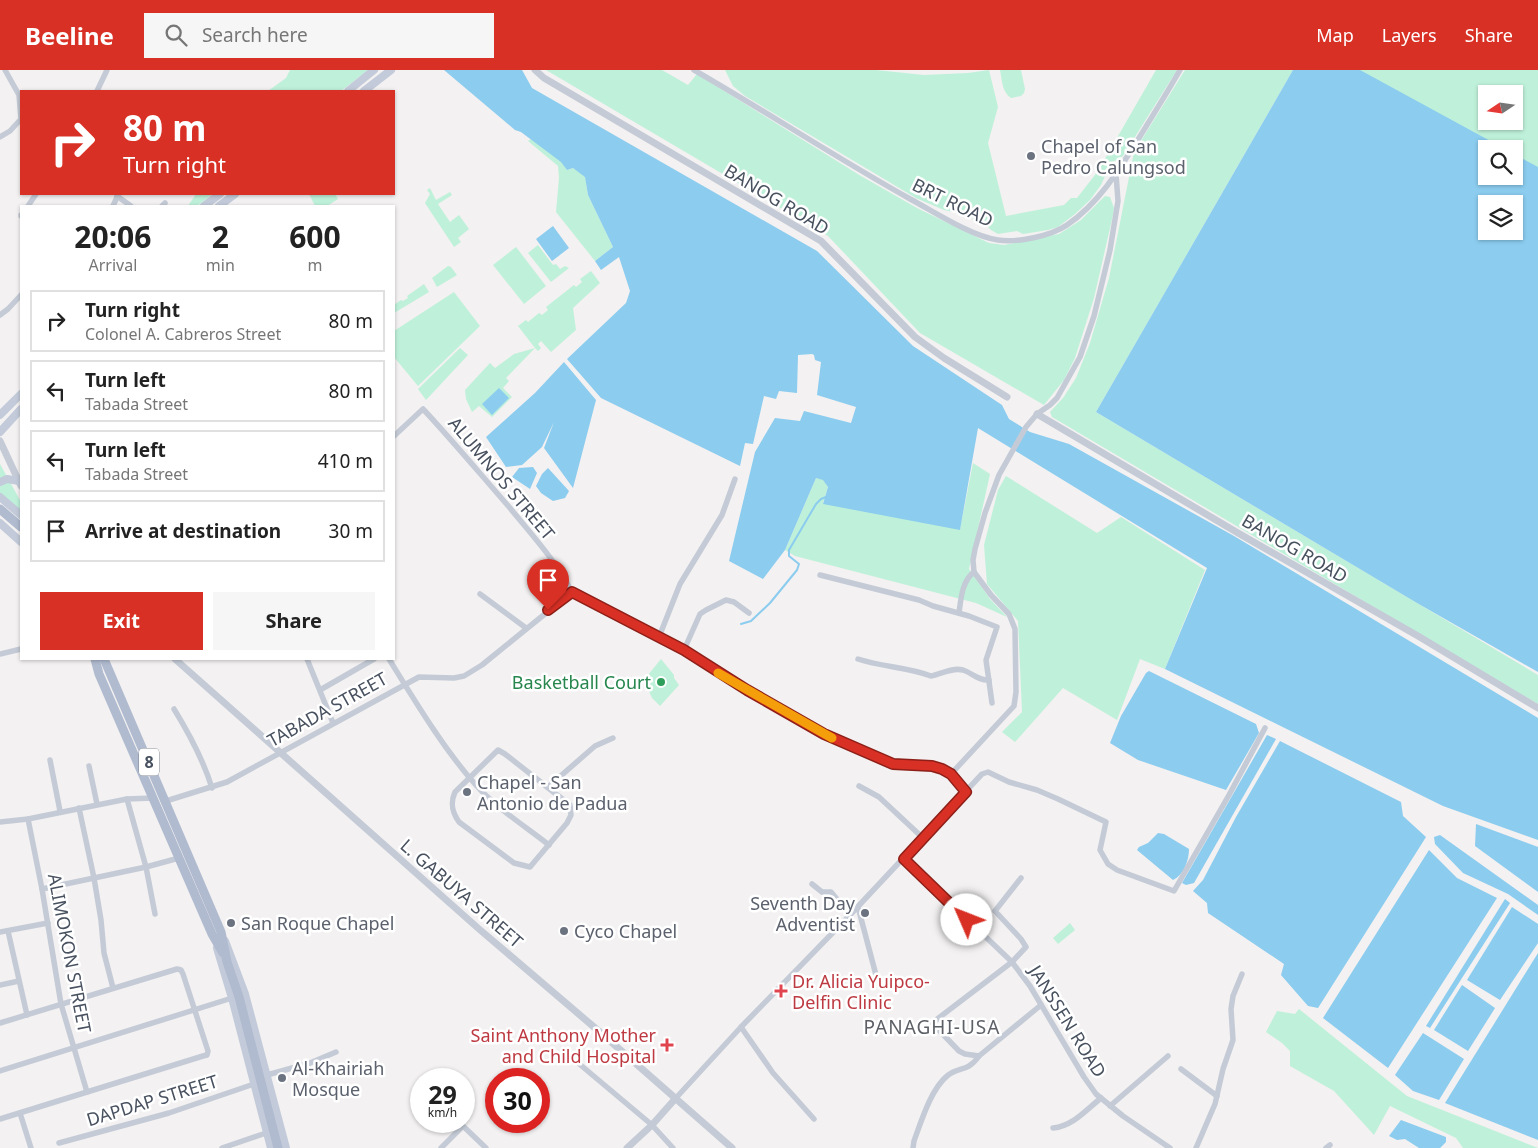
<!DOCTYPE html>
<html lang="en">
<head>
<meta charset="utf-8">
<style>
  :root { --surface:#fff; --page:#f6f6f6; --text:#222; --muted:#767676; --line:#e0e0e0; --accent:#d93025 }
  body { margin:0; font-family:"Noto Sans",sans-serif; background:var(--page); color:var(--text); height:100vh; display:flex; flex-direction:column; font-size:19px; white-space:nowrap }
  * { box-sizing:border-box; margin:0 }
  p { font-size:16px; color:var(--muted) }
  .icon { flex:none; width:28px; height:28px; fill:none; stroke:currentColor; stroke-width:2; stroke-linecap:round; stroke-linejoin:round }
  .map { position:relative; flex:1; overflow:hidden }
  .side { position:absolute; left:20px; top:135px; width:375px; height:455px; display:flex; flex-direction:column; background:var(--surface); border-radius:0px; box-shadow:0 1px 4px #0004 }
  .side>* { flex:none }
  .hud { position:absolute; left:20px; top:20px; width:375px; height:105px; border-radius:0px; box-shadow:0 1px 4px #0004; background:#d93025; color:#fff; overflow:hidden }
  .needle { width:32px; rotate:257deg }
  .fabs { position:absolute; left:1478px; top:15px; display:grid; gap:10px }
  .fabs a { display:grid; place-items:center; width:45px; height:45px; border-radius:0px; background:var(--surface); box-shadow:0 1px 4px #0004; font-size:25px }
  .speed { position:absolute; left:410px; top:998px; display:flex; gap:10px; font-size:25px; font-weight:700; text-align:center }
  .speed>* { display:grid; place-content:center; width:65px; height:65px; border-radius:50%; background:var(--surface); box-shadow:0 1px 4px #0004; line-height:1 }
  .speed small { font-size:12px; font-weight:400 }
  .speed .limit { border:8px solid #d22; background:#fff; color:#111 }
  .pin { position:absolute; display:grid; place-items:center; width:42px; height:42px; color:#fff; margin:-51px -21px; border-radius:50% 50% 50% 0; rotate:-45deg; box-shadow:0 0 5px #0007 }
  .pin .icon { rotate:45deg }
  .me { position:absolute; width:55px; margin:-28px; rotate:314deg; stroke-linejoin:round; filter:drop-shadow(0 0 4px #0008) }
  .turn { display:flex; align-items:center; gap:18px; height:105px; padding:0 20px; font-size:22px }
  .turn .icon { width:65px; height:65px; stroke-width:2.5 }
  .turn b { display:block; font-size:35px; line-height:42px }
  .eta { display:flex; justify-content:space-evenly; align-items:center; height:85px; text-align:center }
  .eta b { font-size:30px; font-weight:700; line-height:35px }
  .button { display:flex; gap:10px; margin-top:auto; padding:10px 20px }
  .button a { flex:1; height:58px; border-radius:0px; background:var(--accent); color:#fff; font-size:20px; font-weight:700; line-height:58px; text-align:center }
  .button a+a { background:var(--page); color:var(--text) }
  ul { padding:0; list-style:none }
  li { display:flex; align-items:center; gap:15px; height:62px; margin:0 10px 8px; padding:0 10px; border:2px solid var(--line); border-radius:0px }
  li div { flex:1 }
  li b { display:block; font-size:19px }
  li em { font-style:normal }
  header { display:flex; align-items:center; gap:30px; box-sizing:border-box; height:70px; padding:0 25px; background:var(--accent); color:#fff }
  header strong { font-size:24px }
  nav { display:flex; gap:28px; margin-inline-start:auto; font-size:18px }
  .search { width:350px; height:45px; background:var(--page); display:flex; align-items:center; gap:12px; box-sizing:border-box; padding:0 18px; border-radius:0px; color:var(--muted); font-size:19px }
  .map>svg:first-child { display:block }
  .green { fill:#bff1da; fill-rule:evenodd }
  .water { fill:#8bccef; fill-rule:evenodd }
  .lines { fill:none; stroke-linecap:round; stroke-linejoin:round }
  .stream { stroke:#8bccef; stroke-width:2 }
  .minor { stroke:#c4cbd6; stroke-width:5.5 }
  .tertiary { stroke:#c4cbd6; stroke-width:7 }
  .secondary { stroke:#c3cbda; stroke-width:8 }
  .primary { stroke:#b0bbd0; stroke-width:9 }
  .route-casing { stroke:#8d1f18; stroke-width:12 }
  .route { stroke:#d93025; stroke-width:9 }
  .slow { stroke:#f59e0b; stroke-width:9 }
  .worship-dot { fill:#6b7280; stroke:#fff; stroke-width:2 }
  .leisure-dot { fill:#2e9e5b; stroke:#fff; stroke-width:2 }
  .health-dot { fill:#e0444e; stroke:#fff; stroke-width:2 }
  .labels { text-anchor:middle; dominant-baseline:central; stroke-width:5; stroke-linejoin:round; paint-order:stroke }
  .shield { fill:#fff; stroke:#7f858f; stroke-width:1 }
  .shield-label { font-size:16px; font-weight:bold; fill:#48515f }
  .worship-label { font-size:18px; fill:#5b616d; stroke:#fff; text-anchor:start }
  .street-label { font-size:18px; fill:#48515f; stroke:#fff }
  .leisure-label { font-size:18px; fill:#27864d; stroke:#fff; text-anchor:end }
  .health-label { font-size:18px; fill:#be3a42; stroke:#fff; text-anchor:start }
  .neighbourhood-label { font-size:19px; letter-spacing:1px; fill:#5d6066; stroke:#fff }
</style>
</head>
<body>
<header>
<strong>Beeline</strong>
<div class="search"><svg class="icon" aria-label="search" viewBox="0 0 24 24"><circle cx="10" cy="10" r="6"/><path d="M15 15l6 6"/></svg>Search here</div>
<nav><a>Map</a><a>Layers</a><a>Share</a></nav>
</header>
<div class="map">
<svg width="1538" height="1078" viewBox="0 0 1538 1078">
  <rect width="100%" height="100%" fill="#f3f1f1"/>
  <!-- green -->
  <g class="green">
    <path d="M290 0H368L341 21H268L286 8Z"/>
    <path d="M546 0H662L688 15 697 4 861 106 917 138 989 173 1004 175 1059 164 1081 150 1105 126 1110 127 1114 138 1113 145 1094 228 1075 288 1064 310 1044 335 920 263 828 166Z"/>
    <path d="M725 0H876L924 5 968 3 989 0 998 37 988 73 1006 146 1064 135 1071 128H1077L1098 101 1156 0H1177L1123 86 1111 93 1101 115 1090 130 1075 144 1058 157 1048 160 1023 164 1017 161 998 164 991 160 986 155 963 144 944 140 916 128 745 26 733 16Z"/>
    <path d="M1000 0H1021L1025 19 1024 23 1021 26 1011 28C1002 22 1002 10 1000 0Z"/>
    <path d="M1185 0H1293L1096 342 1538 605V634L1052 347 1050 342 1063 328 1076 308 1090 273 1109 208 1134 82Z"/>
    <path d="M1358 0H1538V103L1514 89V79H1495ZM1486 24H1514V51H1486Z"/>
    <path d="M531 69 562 92 567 100 573 98 585 106 588 125 613 177 595 191 556 142 559 108 558 96 528 71Z"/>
    <path d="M430 118 436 130 450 122 452 125 438 134 450 152 459 145 469 159 458 168 461 172 454 177 425 133 430 124 427 120Z"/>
    <path d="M196 124H213L197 136H188Z"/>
    <path d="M309 124H335L338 129 327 136H315Z"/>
    <path d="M538 175 553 195 556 194 560 199 565 196 569 198 551 212 528 183Z"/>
    <path d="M516 177 546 216 524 234 493 195Z"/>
    <path d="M448 196 451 197 457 205 437 217 432 208Z"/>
    <path d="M591 201 600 213 573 238 576 260 551 282 541 271 538 274 541 278 538 281 535 278 506 308 509 311 503 318 512 327 492 347 479 336 472 342 466 329 465 320 490 293 495 298 514 284 535 278 518 256 526 250 528 252 539 243 542 245 548 240 546 237 574 215 576 217 582 212 580 209Z"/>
    <path d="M424 214 429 222 394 243V235L401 230 403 231 408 228 407 226Z"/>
    <path d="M454 222 480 256 418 316 394 287V261Z"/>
    <path d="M460 278 468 285 426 330 418 319Z"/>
    <path d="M973 393 990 404 969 499 990 529 1007 547 976 533 795 486 785 480 816 408 823 409 828 417 823 433 960 459Z"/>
    <path d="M0 394 21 432V442L0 423Z"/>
    <path d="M1006 406 1097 463 1121 447 1205 500 1165 599 1140 589 1117 650 1063 618 1015 672 1002 662 1022 642 1018 551 987 514 984 475 998 420Z"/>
    <path d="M661 589 674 605V608L679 615 660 636 652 628 644 610Z"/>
    <path d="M1070 853 1075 860 1058 874 1053 868Z"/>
    <path d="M1299 939 1407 1026 1538 1078H1463L1456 1068 1390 1036 1374 1065 1334 1021 1290 996V981L1282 973 1266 962 1277 941 1295 944Z"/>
  </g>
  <!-- water -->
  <g class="water">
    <path d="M444 0H522L532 18 817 181 913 276 1002 335 1009 349 1030 362 1069 374 1234 466 1538 648V770L1443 736 1165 599 1207 498 978 358 960 460 823 434 828 417 823 410 816 408 785 480 763 509 729 491 755 382 775 348 800 351 804 341 851 353 856 337 817 325 821 292 815 290 814 285 812 284 798 285 797 323 779 321 776 329 764 326 753 374 745 373 740 396 601 328 567 289 626 233 630 221 619 187 601 200 595 191 613 177 588 125 585 107 573 98 567 100 561 92 521 62 515 60Z"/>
    <path d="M1293 0H1360L1505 79H1486V106H1514V84L1538 97V602L1417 533 1096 342ZM1486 134H1514V161H1486Z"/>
    <path d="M553 156 569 178 552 191 536 169Z"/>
    <path d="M564 292 596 330 573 418 544 378 554 352 542 377 522 395 506 397 486 367 535 323Z"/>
    <path d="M499 318 509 328 492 345 482 334Z"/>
    <path d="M533 397 537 403 530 419 512 407 519 398Z"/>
    <path d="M548 398 569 421 565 428 553 431 541 423 536 416 542 404Z"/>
    <path d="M1149 601 1256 654 1259 663 1226 720 1138 690 1110 673 1121 646 1146 603Z"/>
    <path d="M1267 665 1276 669 1194 813 1186 815 1182 813Z"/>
    <path d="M1280 671 1401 732 1403 746 1426 767 1318 938 1308 936 1281 905 1284 894 1208 843 1207 833 1193 821 1203 810 1236 747Z"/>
    <path d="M1476 754 1538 777V822L1475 776Z"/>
    <path d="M1158 763 1164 764 1189 779C1189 790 1184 805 1173 810L1137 780 1139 777 1148 773Z"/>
    <path d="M1440 765 1538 835V845L1508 824 1463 803 1435 774 1434 767Z"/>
    <path d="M1429 780 1457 808 1497 828 1388 998 1323 948Z"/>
    <path d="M1505 829 1510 833 1430 958 1426 956Z"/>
    <path d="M1512 837 1538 854V873L1500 930 1467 910Z"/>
    <path d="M1538 883V1070L1445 1033Z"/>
    <path d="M1462 915 1495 938 1468 981 1434 960Z"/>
    <path d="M1423 963 1464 989 1439 1030 1413 1021 1395 1005Z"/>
    <path d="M1401 1050 1446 1067V1072L1440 1078H1419L1405 1069 1397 1070 1389 1066Z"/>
  </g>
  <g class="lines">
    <!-- stream -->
    <path class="stream" d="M741 554 751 551 770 533 797 500 799 494 789 486V480L816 434 821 429 826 427"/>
    <!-- minor -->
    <g class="minor">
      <path d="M694 0C767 42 838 89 912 130 934 142 973 167 998 170 1017 173 1051 166 1067 155 1099 133 1119 100 1139 68 1153 45 1167 23 1180 0"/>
      <path d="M97 21 107 0"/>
      <path d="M0 67 10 61 21 49 19 25 5 0"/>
      <path d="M117 126 131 136"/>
      <path d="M28 136 36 124"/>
      <path d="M113 136 118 125"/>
      <path d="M162 136 165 133"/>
      <path d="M21 145V146"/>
      <path d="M0 245 8 239 21 225"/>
      <path d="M394 366 423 339C453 371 481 405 510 438 532 465 556 491 572 522"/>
      <path d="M820 505 919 530 933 536 969 546 997 557 986 590 992 633"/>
      <path d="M572 522 684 580 747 621 814 658 893 694 932 696 942 699 951 704 966 722"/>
      <path d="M480 524 526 558"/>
      <path d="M959 543C961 528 962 511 974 502"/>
      <path d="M659 567 680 514 722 445 735 409"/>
      <path d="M684 580 700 544 706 540 726 530 734 532 749 543"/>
      <path d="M0 584 21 579"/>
      <path d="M307 589 333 653"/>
      <path d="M389 589C415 631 443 678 475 714 496 738 525 756 549 775"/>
      <path d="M858 589C882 597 907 597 931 606 941 604 952 597 963 600 972 603 979 611 989 610"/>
      <path d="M320 620 374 589"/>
      <path d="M174 639C190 665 203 689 212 718"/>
      <path d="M498 680 505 684 570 735 571 745 567 753 530 797 514 793 459 752C452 742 450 733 455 722Z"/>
      <path d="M50 690 60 741"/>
      <path d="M89 696 97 734"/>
      <path d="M951 704 1014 636 1016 622 1015 559 1009 544 991 525 974 502 973 490 975 479 985 443 999 405 1026 357 1037 344 1050 335 1057 328 1080 287 1094 246 1110 180 1118 131 1116 104"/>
      <path d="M859 716 879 727 923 768"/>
      <path d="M548 717 595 676 613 668"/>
      <path d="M127 729 146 797 155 844"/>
      <path d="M166 731 227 712 419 607 454 608 464 606 482 595 572 522"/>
      <path d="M79 738 94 808 101 850 104 883 113 918"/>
      <path d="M28 749 42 819 61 934 87 1022"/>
      <path d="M0 752 28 749 127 729 153 728"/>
      <path d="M904 789 1012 892 1030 916 1084 1007 1096 1024 1123 1046 1170 1078"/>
      <path d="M812 814 822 822H831L850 845"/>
      <path d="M42 819 146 797 179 788"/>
      <path d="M858 837 876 905 880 910 885 911"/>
      <path d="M8 861 27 945"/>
      <path d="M0 862 48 853"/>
      <path d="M0 915 19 911"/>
      <path d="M0 953 177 899 181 900 183 904 208 981 207 985 203 986 0 1049"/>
      <path d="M741 957 773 1003 814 1049"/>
      <path d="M979 986 965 984 959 981 932 953 1012 892 1026 877 1021 869 995 841 1021 808"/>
      <path d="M577 992 652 1055 673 1078"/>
      <path d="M1181 999 1217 1026"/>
      <path d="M0 1001 232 928"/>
      <path d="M267 1005 310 993 336 982"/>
      <path d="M675 1029 741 957 850 845 982 704 988 702 1009 712 1037 720 1058 729 1106 752 1100 780 1108 794 1117 800 1174 821 1229 725 1265 658"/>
      <path d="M1110 1036 1168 986"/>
      <path d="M20 1043 31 1078"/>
      <path d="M1053 1058C1073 1056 1086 1040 1101 1028"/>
      <path d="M59 1073 169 1043 254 1014"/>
      <path d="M222 1078 266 1063"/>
      <path d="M441 1078 463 1056 486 1078"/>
      <path d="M913 1078 914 1071C921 1052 931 1019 947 1006 959 996 967 1003 979 986L1041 935"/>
      <path d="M1196 1078 1215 1034 1223 999 1233 970 1231 939 1233 926 1242 904"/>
      <path d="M1326 1078 1330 1075"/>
    </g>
    <!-- tertiary -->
    <g class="tertiary">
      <path d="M535 0 544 8 821 171 915 267 944 288 1007 327"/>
      <path d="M1037 344 1238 463 1418 566 1538 638"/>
      <path d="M0 371 21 416"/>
      <path d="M175 589 479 859 601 963 732 1078"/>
      <path d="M627 1078 652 1055 675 1029"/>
    </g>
    <!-- secondary -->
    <g class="secondary">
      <path d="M348 21 374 0"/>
      <path d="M364 21 391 0"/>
      <path d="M204 136 220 124"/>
      <path d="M219 136 235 124"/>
      <path d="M0 345 21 324"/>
      <path d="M0 362 21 339"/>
      <path d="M0 412 7 409 19 411"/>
      <path d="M0 427 21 445"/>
      <path d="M0 453 21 472"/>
      <path d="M225 871 245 924 286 1078"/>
      <path d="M217 878 232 928 271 1078"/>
    </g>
    <!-- primary -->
    <g class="primary">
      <path d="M0 439 21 457"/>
      <path d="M95 589 99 604 212 864 223 883"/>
      <path d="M104 589 221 862 227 892 239 927 278 1078"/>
    </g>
  </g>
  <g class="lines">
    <defs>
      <path id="route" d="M548 540 572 522 684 580 747 620 824 664 893 694 932 696 942 699 951 704 966 722 904 789 967 850"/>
    </defs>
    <!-- route casing -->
    <use href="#route" class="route-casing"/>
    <!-- route -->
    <use href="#route" class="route"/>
    <!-- slow -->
    <path class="slow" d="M718 603 832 668"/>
  </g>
  <!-- markers -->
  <g class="worship-dot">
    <circle cx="1031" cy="86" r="5"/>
    <circle cx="467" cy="722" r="5"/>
    <circle cx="865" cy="843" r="5"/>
    <circle cx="231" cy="853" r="5"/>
    <circle cx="564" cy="861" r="5"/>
    <circle cx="282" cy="1008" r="5"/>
  </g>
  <circle class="leisure-dot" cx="661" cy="612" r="5"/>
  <g class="health-dot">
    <path d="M778.5 913.5h5v5h5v5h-5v5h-5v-5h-5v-5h5z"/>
    <path d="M664.5 967.5h5v5h5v5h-5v5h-5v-5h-5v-5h5z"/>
  </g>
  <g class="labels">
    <!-- shield labels -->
    <rect class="shield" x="139" y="678.5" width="20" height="27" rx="4"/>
    <g class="shield-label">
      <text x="149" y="692">8</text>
    </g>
    <!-- worship labels -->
    <g class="worship-label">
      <text x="1041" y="76">Chapel of San<tspan x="1041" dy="21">Pedro Calungsod</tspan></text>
      <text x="477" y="712">Chapel - San<tspan x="477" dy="21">Antonio de Padua</tspan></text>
      <text x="855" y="833" text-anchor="end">Seventh Day<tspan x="855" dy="21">Adventist</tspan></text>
      <text x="241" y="853">San Roque Chapel</text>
      <text x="574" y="861">Cyco Chapel</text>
      <text x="292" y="998">Al-Khairiah<tspan x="292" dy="21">Mosque</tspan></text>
    </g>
    <!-- street labels -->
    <g class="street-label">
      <text transform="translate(777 129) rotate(31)">BANOG ROAD</text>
      <text transform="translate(953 132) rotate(26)">BRT ROAD</text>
      <text transform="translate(502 408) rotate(50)">ALUMNOS STREET</text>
      <text transform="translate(1295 478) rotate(30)">BANOG ROAD</text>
      <text transform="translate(327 639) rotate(-29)">TABADA STREET</text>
      <text transform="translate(462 823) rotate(41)">L. GABUYA STREET</text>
      <text transform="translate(70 883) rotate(79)">ALIMOKON STREET</text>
      <text transform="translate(1068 951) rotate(58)">JANSSEN ROAD</text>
      <text transform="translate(152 1030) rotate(-17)">DAPDAP STREET</text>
    </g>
    <!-- leisure labels -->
    <g class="leisure-label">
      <text x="651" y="612">Basketball Court</text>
    </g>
    <!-- health labels -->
    <g class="health-label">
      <text x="792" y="911">Dr. Alicia Yuipco-<tspan x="792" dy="21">Delfin Clinic</tspan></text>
      <text x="656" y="965" text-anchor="end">Saint Anthony Mother<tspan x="656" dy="21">and Child Hospital</tspan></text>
    </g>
    <!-- neighbourhood labels -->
    <g class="neighbourhood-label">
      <text x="932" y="957">PANAGHI-USA</text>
    </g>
  </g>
</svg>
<div class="fabs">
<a><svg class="needle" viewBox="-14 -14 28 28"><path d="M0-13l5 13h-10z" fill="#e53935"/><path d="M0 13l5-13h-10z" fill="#767676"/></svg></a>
<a><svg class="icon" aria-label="search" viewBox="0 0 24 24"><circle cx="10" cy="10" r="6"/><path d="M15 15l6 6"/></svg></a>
<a><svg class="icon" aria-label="layers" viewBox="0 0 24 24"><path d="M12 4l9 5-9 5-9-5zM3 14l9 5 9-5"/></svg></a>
</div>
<div class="speed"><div>29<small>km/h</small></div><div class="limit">30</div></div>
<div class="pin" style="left:548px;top:540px;background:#d93025"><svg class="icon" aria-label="arrive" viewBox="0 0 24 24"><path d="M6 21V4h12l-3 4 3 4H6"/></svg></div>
<svg class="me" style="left:967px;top:850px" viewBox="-20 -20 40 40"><circle r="19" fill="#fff"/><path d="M0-13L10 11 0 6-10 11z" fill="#d93025"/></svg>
<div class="hud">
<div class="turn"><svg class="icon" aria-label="right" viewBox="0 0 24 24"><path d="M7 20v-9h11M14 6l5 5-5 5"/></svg><div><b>80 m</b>Turn right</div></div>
</div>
<section class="side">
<div class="eta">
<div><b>20:06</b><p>Arrival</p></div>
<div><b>2</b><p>min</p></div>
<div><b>600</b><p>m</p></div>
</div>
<ul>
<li><svg class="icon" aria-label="right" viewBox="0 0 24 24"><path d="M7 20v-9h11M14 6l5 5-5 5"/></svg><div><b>Turn right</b><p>Colonel A. Cabreros Street</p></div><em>80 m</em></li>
<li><svg class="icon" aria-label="left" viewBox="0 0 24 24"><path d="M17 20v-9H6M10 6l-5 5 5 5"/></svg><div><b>Turn left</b><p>Tabada Street</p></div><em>80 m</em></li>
<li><svg class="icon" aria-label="left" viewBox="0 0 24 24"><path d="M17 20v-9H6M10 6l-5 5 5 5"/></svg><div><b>Turn left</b><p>Tabada Street</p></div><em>410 m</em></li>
<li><svg class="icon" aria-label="arrive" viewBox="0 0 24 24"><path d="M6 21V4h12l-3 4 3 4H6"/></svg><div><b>Arrive at destination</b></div><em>30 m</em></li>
</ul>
<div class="button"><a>Exit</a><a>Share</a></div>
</section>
</div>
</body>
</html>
